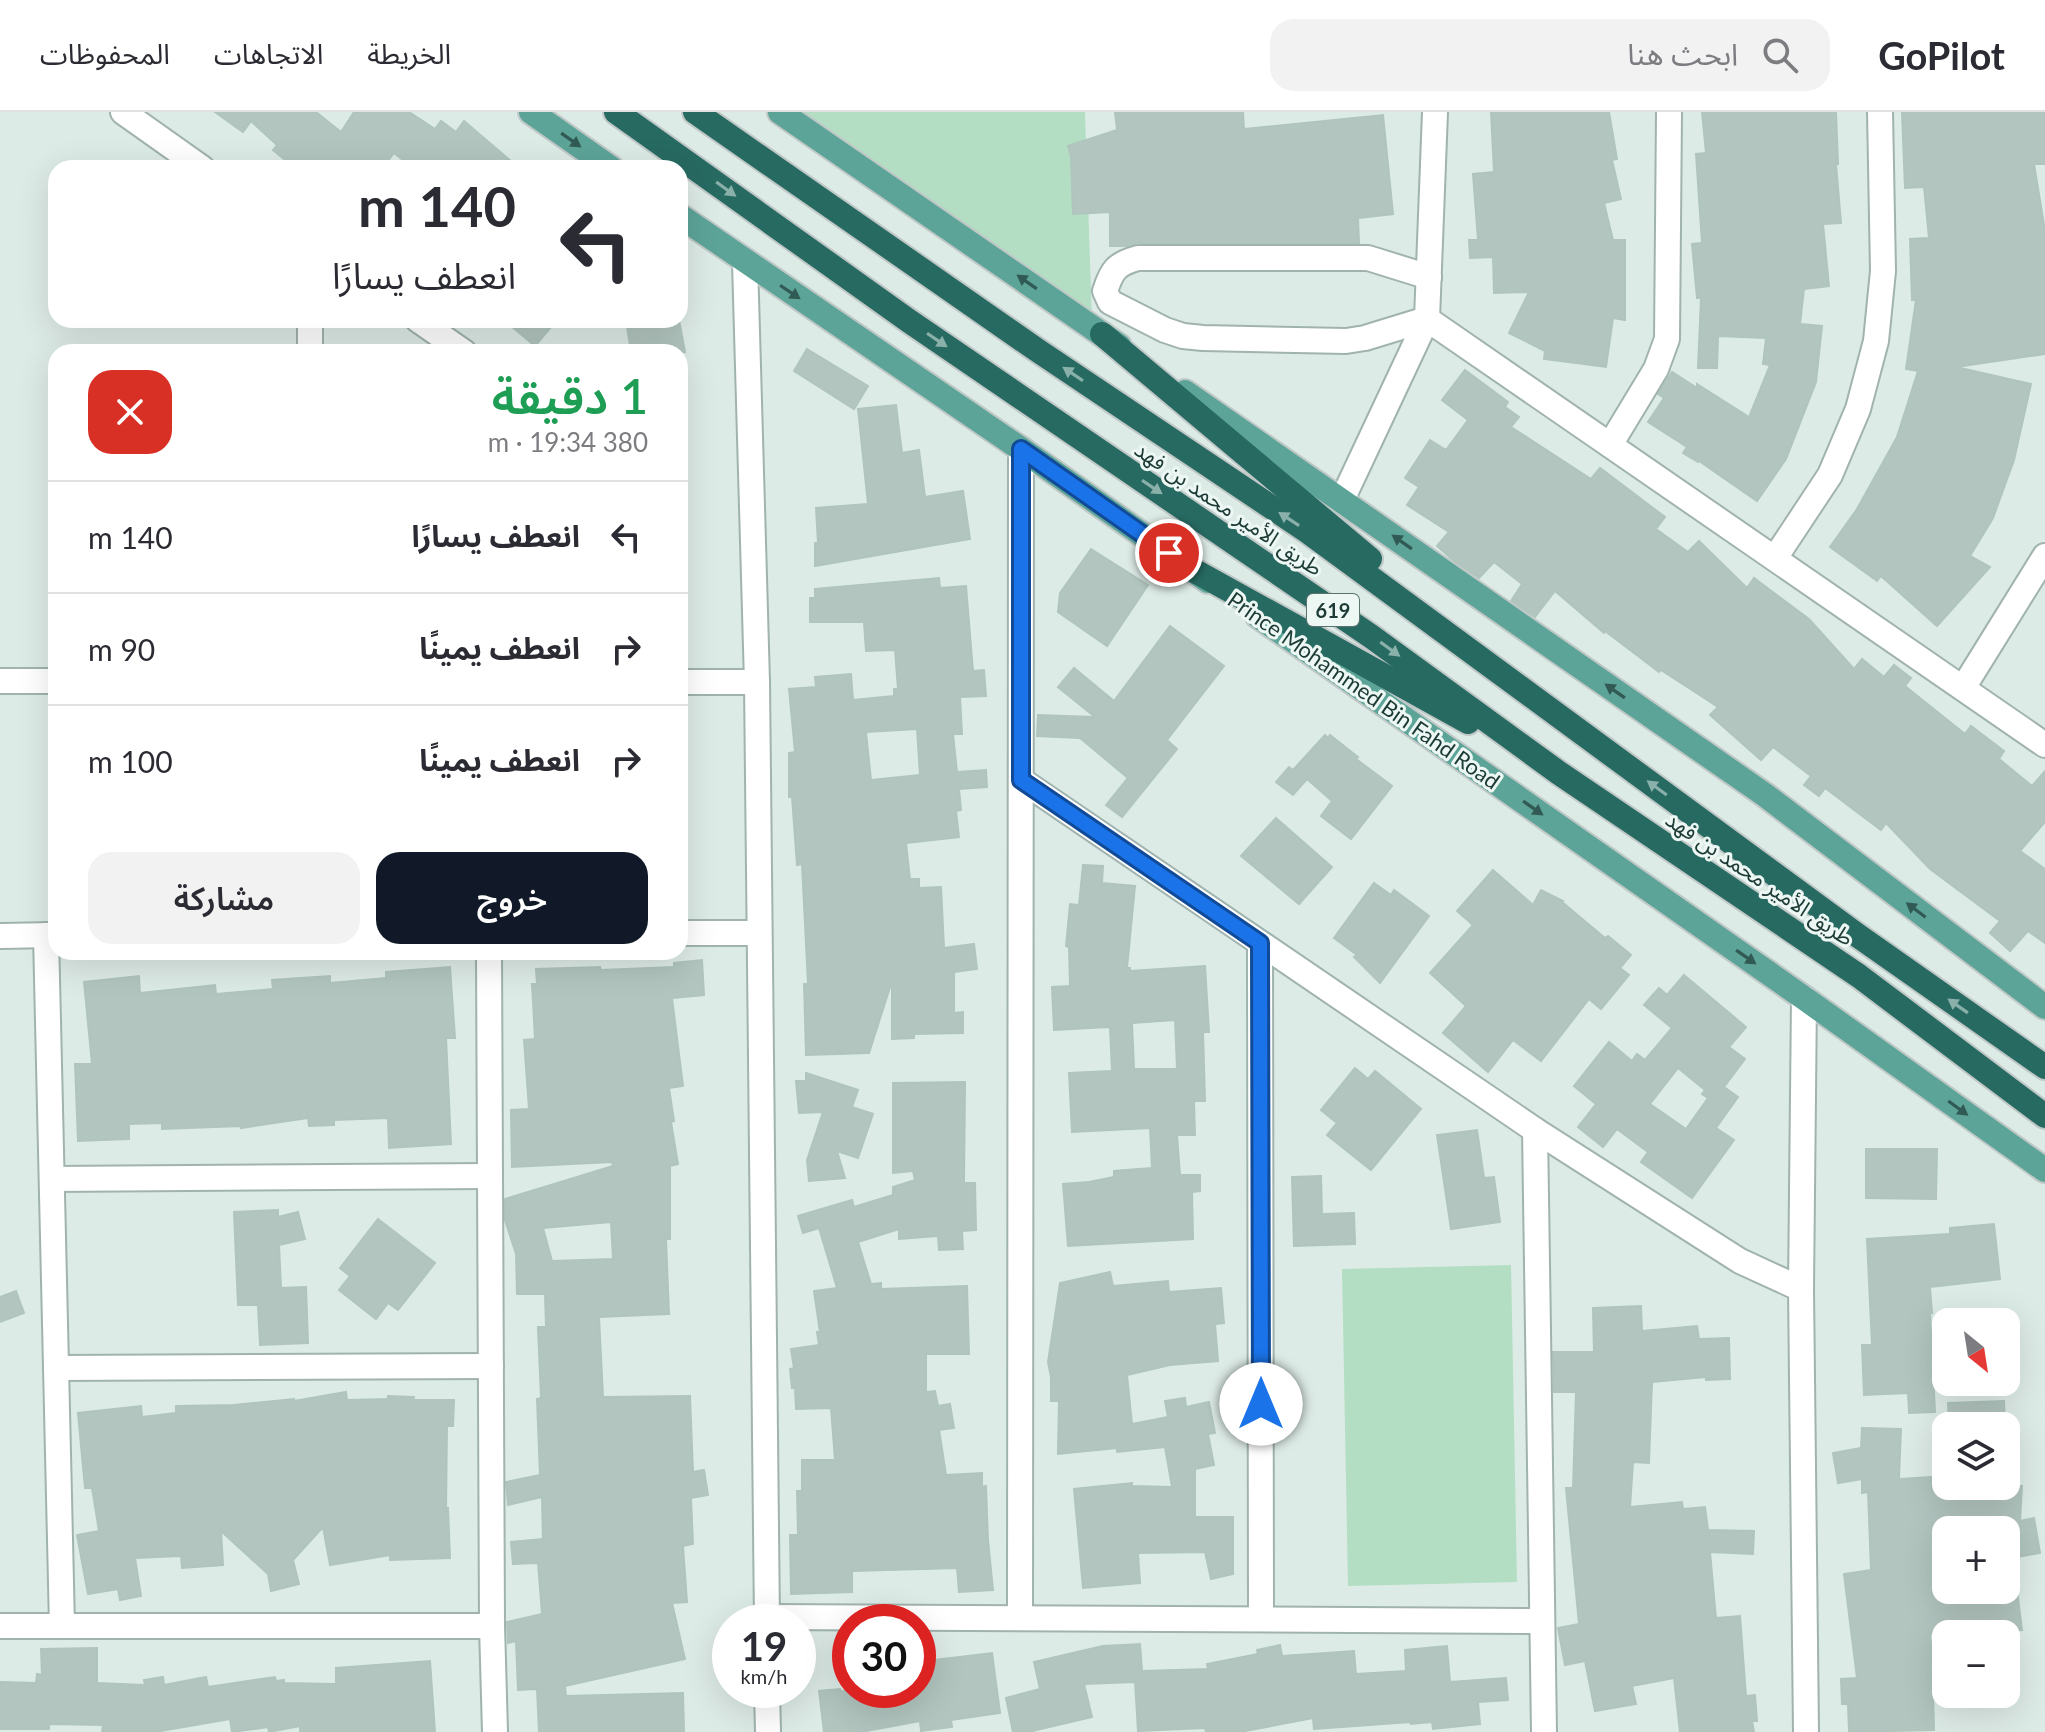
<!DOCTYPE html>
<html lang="ar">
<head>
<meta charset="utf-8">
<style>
  :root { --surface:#fff; --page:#f2f2f3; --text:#2b2b33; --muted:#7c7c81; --line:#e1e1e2; --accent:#111827 }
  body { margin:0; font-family:Lato,"Noto Sans Arabic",sans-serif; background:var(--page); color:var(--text); direction:rtl; height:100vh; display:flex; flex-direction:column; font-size:30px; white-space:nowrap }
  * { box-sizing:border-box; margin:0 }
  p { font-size:26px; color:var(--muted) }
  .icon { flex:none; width:44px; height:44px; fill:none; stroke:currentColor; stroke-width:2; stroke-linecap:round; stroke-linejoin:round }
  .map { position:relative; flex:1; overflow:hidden; direction:ltr }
  .drawer { position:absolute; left:48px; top:232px; width:640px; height:616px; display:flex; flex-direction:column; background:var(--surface); border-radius:24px; box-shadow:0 8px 32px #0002; direction:rtl }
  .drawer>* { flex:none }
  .banner { position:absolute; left:48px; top:48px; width:640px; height:168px; border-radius:24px; box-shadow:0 8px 32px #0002; direction:rtl; background:#fff; color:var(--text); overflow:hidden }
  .needle { width:52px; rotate:150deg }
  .fabs { position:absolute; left:1932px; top:1196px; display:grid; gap:16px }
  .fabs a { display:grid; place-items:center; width:88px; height:88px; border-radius:16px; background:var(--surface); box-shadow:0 8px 32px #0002; font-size:40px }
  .speed { position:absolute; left:712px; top:1492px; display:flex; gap:16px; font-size:40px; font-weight:700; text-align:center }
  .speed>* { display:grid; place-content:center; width:104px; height:104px; border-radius:50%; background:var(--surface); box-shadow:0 8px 32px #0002; line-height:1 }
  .speed small { font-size:20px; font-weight:400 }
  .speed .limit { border:12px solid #d22; background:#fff; color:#111 }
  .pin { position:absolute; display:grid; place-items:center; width:68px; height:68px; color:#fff; margin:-34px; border:4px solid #fff; border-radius:50%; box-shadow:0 2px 8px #0007 }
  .me { position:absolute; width:88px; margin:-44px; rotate:0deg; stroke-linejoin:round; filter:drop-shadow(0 0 6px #0008) }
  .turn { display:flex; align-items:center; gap:28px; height:168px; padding:0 40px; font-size:36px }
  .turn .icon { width:104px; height:104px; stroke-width:2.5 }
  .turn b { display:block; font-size:56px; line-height:68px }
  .round { display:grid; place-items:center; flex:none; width:84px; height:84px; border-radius:24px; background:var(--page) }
  .headline { display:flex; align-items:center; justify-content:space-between; height:136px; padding:0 40px }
  h1 { font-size:48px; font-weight:600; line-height:60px; color:#1e9e55 }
  .primary-button { display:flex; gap:16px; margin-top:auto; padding:16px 40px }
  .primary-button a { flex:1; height:92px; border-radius:24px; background:var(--accent); color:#fff; font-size:32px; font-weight:600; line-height:92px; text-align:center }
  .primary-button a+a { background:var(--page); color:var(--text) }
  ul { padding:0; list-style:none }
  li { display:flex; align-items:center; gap:24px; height:112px; padding:0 40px; border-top:2px solid var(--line) }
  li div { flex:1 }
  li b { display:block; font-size:30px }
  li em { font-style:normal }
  header { display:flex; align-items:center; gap:48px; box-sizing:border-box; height:112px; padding:0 40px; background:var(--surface); border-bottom:2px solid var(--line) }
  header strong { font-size:38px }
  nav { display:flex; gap:44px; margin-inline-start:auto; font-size:28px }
  .search { width:560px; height:72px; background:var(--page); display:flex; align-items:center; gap:20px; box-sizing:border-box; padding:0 28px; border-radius:24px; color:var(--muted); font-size:30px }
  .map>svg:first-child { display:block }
  .green { fill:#b3dec3 }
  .building { fill:#b2c5bf; stroke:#afc5bd; stroke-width:2; fill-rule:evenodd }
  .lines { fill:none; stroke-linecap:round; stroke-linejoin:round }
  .minor-casing { stroke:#a0b3ae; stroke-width:28 }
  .major-casing { stroke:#c0c8c7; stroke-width:28 }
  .highway-casing { stroke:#c0c8c7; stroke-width:28 }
  .minor { stroke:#fff; stroke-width:24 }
  .major { stroke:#5da498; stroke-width:24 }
  .highway { stroke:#276a62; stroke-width:24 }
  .oneway { fill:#305a53 }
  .oneway2 { fill:#8ab0aa }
  .route-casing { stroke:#114b97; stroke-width:20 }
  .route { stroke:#1a73e8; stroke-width:14 }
  .labels { text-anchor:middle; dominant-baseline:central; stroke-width:6; stroke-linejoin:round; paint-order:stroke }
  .shield { fill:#edf7f3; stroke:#5b736f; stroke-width:2 }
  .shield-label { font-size:20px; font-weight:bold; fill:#1d3b36 }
  .street-label { font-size:22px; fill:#1d3b36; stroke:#edf7f3 }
</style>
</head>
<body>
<header>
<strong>GoPilot</strong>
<div class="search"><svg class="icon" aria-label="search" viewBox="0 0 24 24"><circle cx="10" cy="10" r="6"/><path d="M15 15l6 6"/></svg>ابحث هنا</div>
<nav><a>الخريطة</a><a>الاتجاهات</a><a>المحفوظات</a></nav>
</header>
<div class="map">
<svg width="2045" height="1620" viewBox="0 0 2045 1620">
  <rect width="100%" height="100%" fill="#ddebe6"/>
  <!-- green -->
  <g class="green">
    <path d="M798 0H1085L1092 209Z"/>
    <path d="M1511 1153 1517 1470 1348 1474 1342 1157Z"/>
  </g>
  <!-- building -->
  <g class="building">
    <path d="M215 0H316L341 20 354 0H409L435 17 441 9 456 20 464 9 519 56H413L394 41 382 56H295L273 38 277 33 251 9 243 20Z"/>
    <path d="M1115 0H1243L1244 17 1383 3 1393 102 1358 106 1359 131H1138L1126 134H1110V100L1073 102 1071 45 1068 34 1117 18Z"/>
    <path d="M1491 0H1609L1617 47 1612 48 1621 87 1604 91 1613 128H1625V208L1613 206 1606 255 1544 247 1545 239 1509 221 1529 180 1494 181 1493 145 1470 146 1469 128H1478L1473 62 1494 60Z"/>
    <path d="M1702 0H1836L1838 52H1836L1841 111 1823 112 1829 174 1804 177 1800 212 1822 214 1816 270 1786 347 1757 389 1699 349 1698 350 1683 341 1687 335 1648 310 1664 286 1658 282 1672 260 1697 276V272L1749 305 1770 253 1763 252 1766 226 1718 224 1717 256H1698L1701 186H1697L1692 132 1702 131 1696 42 1706 41Z"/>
    <path d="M1902 0H2045V52H2034L2045 119V242L1956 255 2031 272 2014 348 1993 406 1970 444 1990 455 1937 514 1881 464 1877 469 1830 435 1857 397 1897 325 1918 259 1906 257 1916 188H1912L1910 127 1929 126 1924 75 1905 76Z"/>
    <path d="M504 208H557L535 234Z"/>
    <path d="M626 208H679L685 240H631Z"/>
    <path d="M807 237 868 274 854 297 794 259Z"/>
    <path d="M1465 258 1508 290 1505 295 1519 305 1511 315 1591 367 1600 356 1665 405 1656 417 1688 440 1699 429 1747 476 1754 466 1809 507 1854 557 1862 547 1884 565 1894 553 1911 566 1905 574 1965 622 1971 614 2004 639 1999 647 2032 674 2045 659V710L2020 739 2045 757V831L2028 819 2010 839 1990 821 2000 809 1930 757 1886 711 1881 718 1825 676 1819 684 1804 673 1811 664 1773 635 1761 648 1710 603 1718 595 1661 558 1659 560 1605 519 1604 521 1555 479 1535 505 1511 489 1522 472 1494 450 1479 466 1455 450 1437 434 1449 420 1407 393 1419 375 1405 366 1430 328 1446 338 1468 308 1442 288Z"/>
    <path d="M896 293 902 341 919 338 925 385 963 379 970 427 815 454V431H818L816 396 868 392 858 297Z"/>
    <path d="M1091 437 1148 473 1107 534 1058 500 1060 481Z"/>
    <path d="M939 466 940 476 966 474 973 559 984 558 986 584 960 585 962 622H953L957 660 986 658 987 675 959 677 961 698 956 699 959 725 906 731 910 767H919V776L941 775 944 836 974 832 977 857 954 860V901L963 900V921L914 922V926L892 927V869L869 941 806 943 804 872H808L802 752 797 753 792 685H789V641L795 640 789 577 816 575 815 565 851 562 853 588 894 584V577H898L895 538 866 539 864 510H810V486H815V477ZM917 617 920 663 871 668 866 620Z"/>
    <path d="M1170 514 1224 554 1167 628 1177 637 1122 705 1106 693 1128 666 1080 626 1037 624 1038 603 1095 605 1058 575 1074 556 1114 589Z"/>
    <path d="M1325 623 1328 626 1330 623 1358 645 1356 647 1392 674 1351 727 1321 704 1332 689 1307 667 1293 683 1276 670 1289 655 1293 658Z"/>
    <path d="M1276 706 1332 755 1299 792 1241 744Z"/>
    <path d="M1083 753 1103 754 1102 771 1135 774 1127 856H1130V859L1205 854 1209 920H1203L1205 989H1194L1195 1023H1177L1180 1063H1200V1079L1192 1080 1193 1127 1068 1134 1063 1072 1089 1070 1114 1065V1059L1152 1056 1150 1016 1072 1020 1069 961 1112 959 1110 915 1054 918 1052 875 1070 874 1069 835 1066 834 1070 792 1079 793ZM1175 908 1177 957H1134L1132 911Z"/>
    <path d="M1493 758 1533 793 1541 778 1563 789 1562 790 1605 826 1608 824 1631 843 1620 856 1629 863 1601 897 1589 887 1541 949 1513 928 1488 960 1443 921 1466 894 1430 861 1473 813 1457 799Z"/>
    <path d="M1374 771 1391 783 1394 778 1429 804 1380 871 1354 845 1357 843 1334 826Z"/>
    <path d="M702 848 704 883 672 886 683 974 669 976 674 1009 671 1010 678 1052 670 1054V1127H666L669 1202 599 1205 603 1285 690 1284 693 1360 704 1358 708 1383 691 1386 693 1432 683 1434 687 1490 672 1491 685 1547 565 1574 566 1584 683 1581 684 1620H539L537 1577 518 1578 516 1529 508 1531 507 1510 542 1502 538 1451 513 1452 511 1430 543 1427 542 1385 508 1393 506 1370 540 1363 537 1287 541 1286 538 1215H546L545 1182H517L516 1142 505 1108V1087L613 1054 612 1050 512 1055 511 998 529 997 524 928 535 927 532 872H537L536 857 600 855 601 858 674 855V851ZM611 1110 613 1147 552 1149 543 1116Z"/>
    <path d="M450 855 455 926H446L451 1032 389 1036 388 1006 334 1008V1013L309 1014 308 1006 241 1016V1014L162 1017V1011L129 1012V1027L78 1029 75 952H92L84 870 139 864 140 881 215 873 216 882 273 877 272 868 330 864V871L386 866V860Z"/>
    <path d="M1684 863 1746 915 1729 935 1745 947 1724 975 1738 985 1716 1016 1734 1028 1692 1086 1641 1050 1648 1040 1617 1017 1603 1035 1578 1015 1596 992 1574 974 1609 930 1632 949 1637 942 1645 948 1672 916 1644 893 1659 876 1667 883ZM1678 956 1705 978 1702 982 1708 986 1686 1017 1650 992Z"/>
    <path d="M1355 956 1368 967 1375 959 1421 997 1371 1058 1327 1023 1337 1011 1321 998Z"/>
    <path d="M806 961 858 978 852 995 873 1002 858 1046 837 1039 845 1066 809 1069 807 1048 823 1000 799 1001 796 969H806Z"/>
    <path d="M965 970 964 1071H975L976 1118 962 1119 963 1137 939 1138 938 1124 899 1127V1117L858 1130 871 1172 881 1171V1177L967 1174 969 1242H926V1280L935 1279 938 1294 950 1292 954 1316 939 1318 946 1363 982 1361V1375L986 1374 988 1428 993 1478 959 1480 957 1456 852 1459V1480L791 1482 790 1423H798L797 1379H802V1348H835L831 1296 796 1297 795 1276H792L790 1257 794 1256 791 1237 819 1233 817 1220H820L814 1179 837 1176 819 1116 803 1121 798 1104 852 1088 854 1095 893 1083V1075L915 1068 913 1059 893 1061V971Z"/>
    <path d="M1477 1018 1484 1066 1494 1065 1500 1110 1451 1117 1437 1023Z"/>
    <path d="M1866 1037H1937L1936 1087 1866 1086Z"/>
    <path d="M1321 1064 1322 1102 1354 1101 1355 1132 1294 1134 1292 1065Z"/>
    <path d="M278 1098V1105L298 1100 305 1127 279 1133 281 1176 306 1175 308 1231 260 1233 258 1193H238L234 1100Z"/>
    <path d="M378 1107 435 1151 398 1198 388 1191 376 1207 339 1178 350 1164 340 1156Z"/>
    <path d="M1994 1112 2000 1167 1930 1175 1932 1201H1930L1935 1300 1909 1301 1908 1281 1864 1283 1862 1233H1872L1867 1127 1950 1122V1116Z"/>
    <path d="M1110 1160 1113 1174 1168 1169 1169 1180 1221 1176 1224 1211 1215 1212 1218 1249 1170 1253 1127 1263 1132 1312 1168 1305 1165 1289 1185 1286 1186 1295 1209 1290 1215 1321 1208 1322 1214 1353 1195 1357V1405H1233V1462L1211 1467 1205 1440 1138 1441 1140 1471 1083 1476 1074 1377 1132 1371V1374L1172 1375 1165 1335 1117 1340V1336L1058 1342 1059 1289H1051V1265L1048 1250 1060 1171Z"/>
    <path d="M16 1179 24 1201 0 1210V1185Z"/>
    <path d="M1641 1194 1642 1219 1697 1214 1699 1227 1729 1226 1730 1267 1706 1268V1265L1652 1270 1649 1351 1633 1350 1630 1395 1682 1390 1683 1397 1705 1395 1708 1418 1754 1419 1753 1442 1710 1440 1716 1506 1740 1504 1746 1584 1755 1583 1757 1609H1752L1754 1620H1680L1674 1566 1632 1574 1636 1592 1595 1599 1585 1549 1565 1553 1558 1516 1579 1512 1566 1376H1573L1576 1280H1554L1553 1240H1594L1593 1196Z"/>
    <path d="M346 1280 347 1288 388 1287V1284L414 1285 413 1288H454L453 1314H447L446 1396H448L450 1446 390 1448V1443L330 1453 323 1415 293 1448 299 1472 271 1479 268 1462 221 1419 223 1453 182 1456 181 1444 135 1446 141 1484 120 1488 118 1477 88 1482 77 1423 99 1419 92 1376H85L78 1301 141 1294 142 1305 176 1301V1294L234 1293 294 1287V1289Z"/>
    <path d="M2004 1289 2005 1314H1949L1948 1291Z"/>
    <path d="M1862 1316 1901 1317 1899 1367 1931 1365 1932 1374H2022L2020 1409 2034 1406 2040 1441 2006 1447V1418H1934L1936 1457 1946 1456V1478H2017L2022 1518 2003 1519 2004 1522H1930L1932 1541 1934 1618 1849 1620 1848 1592H1842L1841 1567 1857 1566 1844 1462 1871 1458 1868 1380 1862 1381V1367L1838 1371 1833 1341 1861 1336Z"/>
    <path d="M1140 1532 1142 1559 1208 1557 1207 1552 1258 1542 1257 1538 1280 1533 1282 1544 1354 1539 1356 1562 1406 1559 1405 1538 1447 1534 1450 1570 1506 1566 1508 1588 1478 1590 1480 1612 1433 1617 1432 1610 1411 1612V1610L1314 1617 1313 1606 1240 1620H1206L1205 1616 1138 1619 1135 1570 1084 1572 1092 1605 1028 1620H1013L1006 1586 1040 1577 1034 1550 1103 1534Z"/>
    <path d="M97 1536V1571L145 1573 144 1568 163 1565 164 1573 206 1565 208 1575 275 1565 276 1569 284 1568V1571L336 1572V1556L430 1549 435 1620H300V1614L269 1620 268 1615 232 1620 230 1607 155 1620H102L103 1613 49 1612V1617H0V1570L36 1571 37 1562 42 1563 41 1537Z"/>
    <path d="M992 1541 1000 1601 951 1608 952 1615 921 1619 920 1609 861 1620H824L819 1579 840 1577V1579L918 1578V1550Z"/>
  </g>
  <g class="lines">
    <defs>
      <g id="minor">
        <path d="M123 0 202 56"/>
        <path d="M745 150 757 570 767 1510"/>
        <path d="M1429 165 1368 146H1138C1116 152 1112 158 1105 179L1110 190 1165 218 1183 224 1203 226 1346 229 1365 226 1427 207 2045 633"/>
        <path d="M310 208V240"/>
        <path d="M418 208 464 240"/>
        <path d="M1610 333 1656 257 1667 227 1669 0"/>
        <path d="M1342 388 1427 207 1435 0"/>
        <path d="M1775 446 1830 363 1858 297 1876 229 1883 159 1880 0"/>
        <path d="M0 569H56"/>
        <path d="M680 570H757"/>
        <path d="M1963 576 2045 444"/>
        <path d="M1021 668 1535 1018 1740 1149 1801 1177"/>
        <path d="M680 821H759"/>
        <path d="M46 823 62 1514"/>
        <path d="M0 824 56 823"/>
        <path d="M1260 831 1261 1507"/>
        <path d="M489 840 492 1514 495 1620"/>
        <path d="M1804 886 1801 1177 1806 1620"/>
        <path d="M1535 1018 1544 1620"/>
        <path d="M52 1067 490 1064"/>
        <path d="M56 1256 491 1254"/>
        <path d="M767 1505 1542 1509"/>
        <path d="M1020 1506 1021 337"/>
        <path d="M0 1514H492"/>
        <path d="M767 1578 768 1620"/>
      </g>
      <g id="major">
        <path d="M531 0 611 56"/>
        <path d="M780 0 1119 234"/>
        <path d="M680 104 1021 337 1208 469"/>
        <path d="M1185 280 1765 683 2045 895"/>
        <path d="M1258 504 1804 886 2045 1058"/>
      </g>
      <g id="highway">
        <path d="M616 0 909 209 1372 525 1559 661 1859 864 2045 1004"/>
        <path d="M695 0 1037 238 1307 419 1857 823 2045 955"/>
        <path d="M1102 222 1370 447"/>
        <path d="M1193 458 1468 610"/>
      </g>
    </defs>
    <!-- minor casing -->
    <use href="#minor" class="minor-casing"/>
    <!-- major casing -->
    <use href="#major" class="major-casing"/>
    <!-- highway casing -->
    <use href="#highway" class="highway-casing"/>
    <!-- minor -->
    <use href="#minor" class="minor"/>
    <!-- major -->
    <use href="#major" class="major"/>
    <!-- highway -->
    <use href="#highway" class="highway"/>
  </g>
  <!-- one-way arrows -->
  <defs><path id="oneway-solid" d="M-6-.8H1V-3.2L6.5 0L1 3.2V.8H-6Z" transform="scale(2)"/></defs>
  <g class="oneway">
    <use href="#oneway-solid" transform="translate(571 28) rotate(35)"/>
    <use href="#oneway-solid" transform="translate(1027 170) rotate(-145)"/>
    <use href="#oneway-solid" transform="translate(790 180) rotate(34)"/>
    <use href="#oneway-solid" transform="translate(1402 430) rotate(-145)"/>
    <use href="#oneway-solid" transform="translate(1615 579) rotate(-145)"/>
    <use href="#oneway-solid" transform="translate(1533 696) rotate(35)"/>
    <use href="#oneway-solid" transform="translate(1916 798) rotate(-143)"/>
    <use href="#oneway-solid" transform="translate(1746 845) rotate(35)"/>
    <use href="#oneway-solid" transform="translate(1958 996) rotate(36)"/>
  </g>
  <g class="oneway2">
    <use href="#oneway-solid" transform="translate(726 77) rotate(36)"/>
    <use href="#oneway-solid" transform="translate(937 228) rotate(34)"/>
    <use href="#oneway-solid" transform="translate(1073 262) rotate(-146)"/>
    <use href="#oneway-solid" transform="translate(1152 375) rotate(34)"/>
    <use href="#oneway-solid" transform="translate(1289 407) rotate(-147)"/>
    <use href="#oneway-solid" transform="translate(1390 537) rotate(36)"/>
    <use href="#oneway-solid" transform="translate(1657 676) rotate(-144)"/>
    <use href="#oneway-solid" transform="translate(1958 894) rotate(-145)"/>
  </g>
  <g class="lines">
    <defs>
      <path id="route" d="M1169 441 1021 337V668L1260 831 1261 1292"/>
    </defs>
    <!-- route casing -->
    <use href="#route" class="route-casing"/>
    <!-- route -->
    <use href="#route" class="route"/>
  </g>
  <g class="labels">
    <!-- shield labels -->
    <rect class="shield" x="1307" y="482" width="52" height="32" rx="6"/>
    <g class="shield-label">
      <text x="1333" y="498">619</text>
    </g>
    <!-- street labels -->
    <g class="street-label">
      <text transform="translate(1229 396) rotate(34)">طريق الأمير محمد بن فهد</text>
      <text transform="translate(1364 578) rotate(35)">Prince Mohammed Bin Fahd Road</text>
      <text transform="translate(1760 766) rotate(34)">طريق الأمير محمد بن فهد</text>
    </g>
  </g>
</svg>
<div class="fabs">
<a><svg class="needle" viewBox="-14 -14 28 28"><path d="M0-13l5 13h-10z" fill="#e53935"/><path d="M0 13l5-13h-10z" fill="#7c7c81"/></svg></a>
<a><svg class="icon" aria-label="layers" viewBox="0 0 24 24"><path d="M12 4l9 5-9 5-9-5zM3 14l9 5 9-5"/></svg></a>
<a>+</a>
<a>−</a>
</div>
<div class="speed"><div>19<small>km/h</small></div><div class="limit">30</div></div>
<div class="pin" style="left:1169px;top:441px;background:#d93025"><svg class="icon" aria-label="arrive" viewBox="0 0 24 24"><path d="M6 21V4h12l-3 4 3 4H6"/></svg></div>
<svg class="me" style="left:1261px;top:1292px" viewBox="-20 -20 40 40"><circle r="19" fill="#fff"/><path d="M0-13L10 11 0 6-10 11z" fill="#1a73e8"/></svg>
<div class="banner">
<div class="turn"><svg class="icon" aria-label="left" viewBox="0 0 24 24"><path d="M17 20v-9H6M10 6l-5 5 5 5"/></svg><div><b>140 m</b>انعطف يسارًا</div></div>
</div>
<section class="drawer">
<div class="headline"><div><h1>1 دقيقة</h1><p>380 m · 19:34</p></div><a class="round" style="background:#d93025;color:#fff"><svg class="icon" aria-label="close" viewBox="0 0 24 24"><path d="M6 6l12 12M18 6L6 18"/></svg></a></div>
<ul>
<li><svg class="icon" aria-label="left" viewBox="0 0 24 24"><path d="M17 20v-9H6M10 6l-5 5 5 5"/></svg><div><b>انعطف يسارًا</b></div><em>140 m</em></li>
<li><svg class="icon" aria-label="right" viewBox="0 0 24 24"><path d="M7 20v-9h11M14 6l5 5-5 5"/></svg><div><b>انعطف يمينًا</b></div><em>90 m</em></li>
<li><svg class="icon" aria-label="right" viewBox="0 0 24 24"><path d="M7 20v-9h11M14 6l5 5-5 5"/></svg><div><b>انعطف يمينًا</b></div><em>100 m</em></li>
</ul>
<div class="primary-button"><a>خروج</a><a>مشاركة</a></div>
</section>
</div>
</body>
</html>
